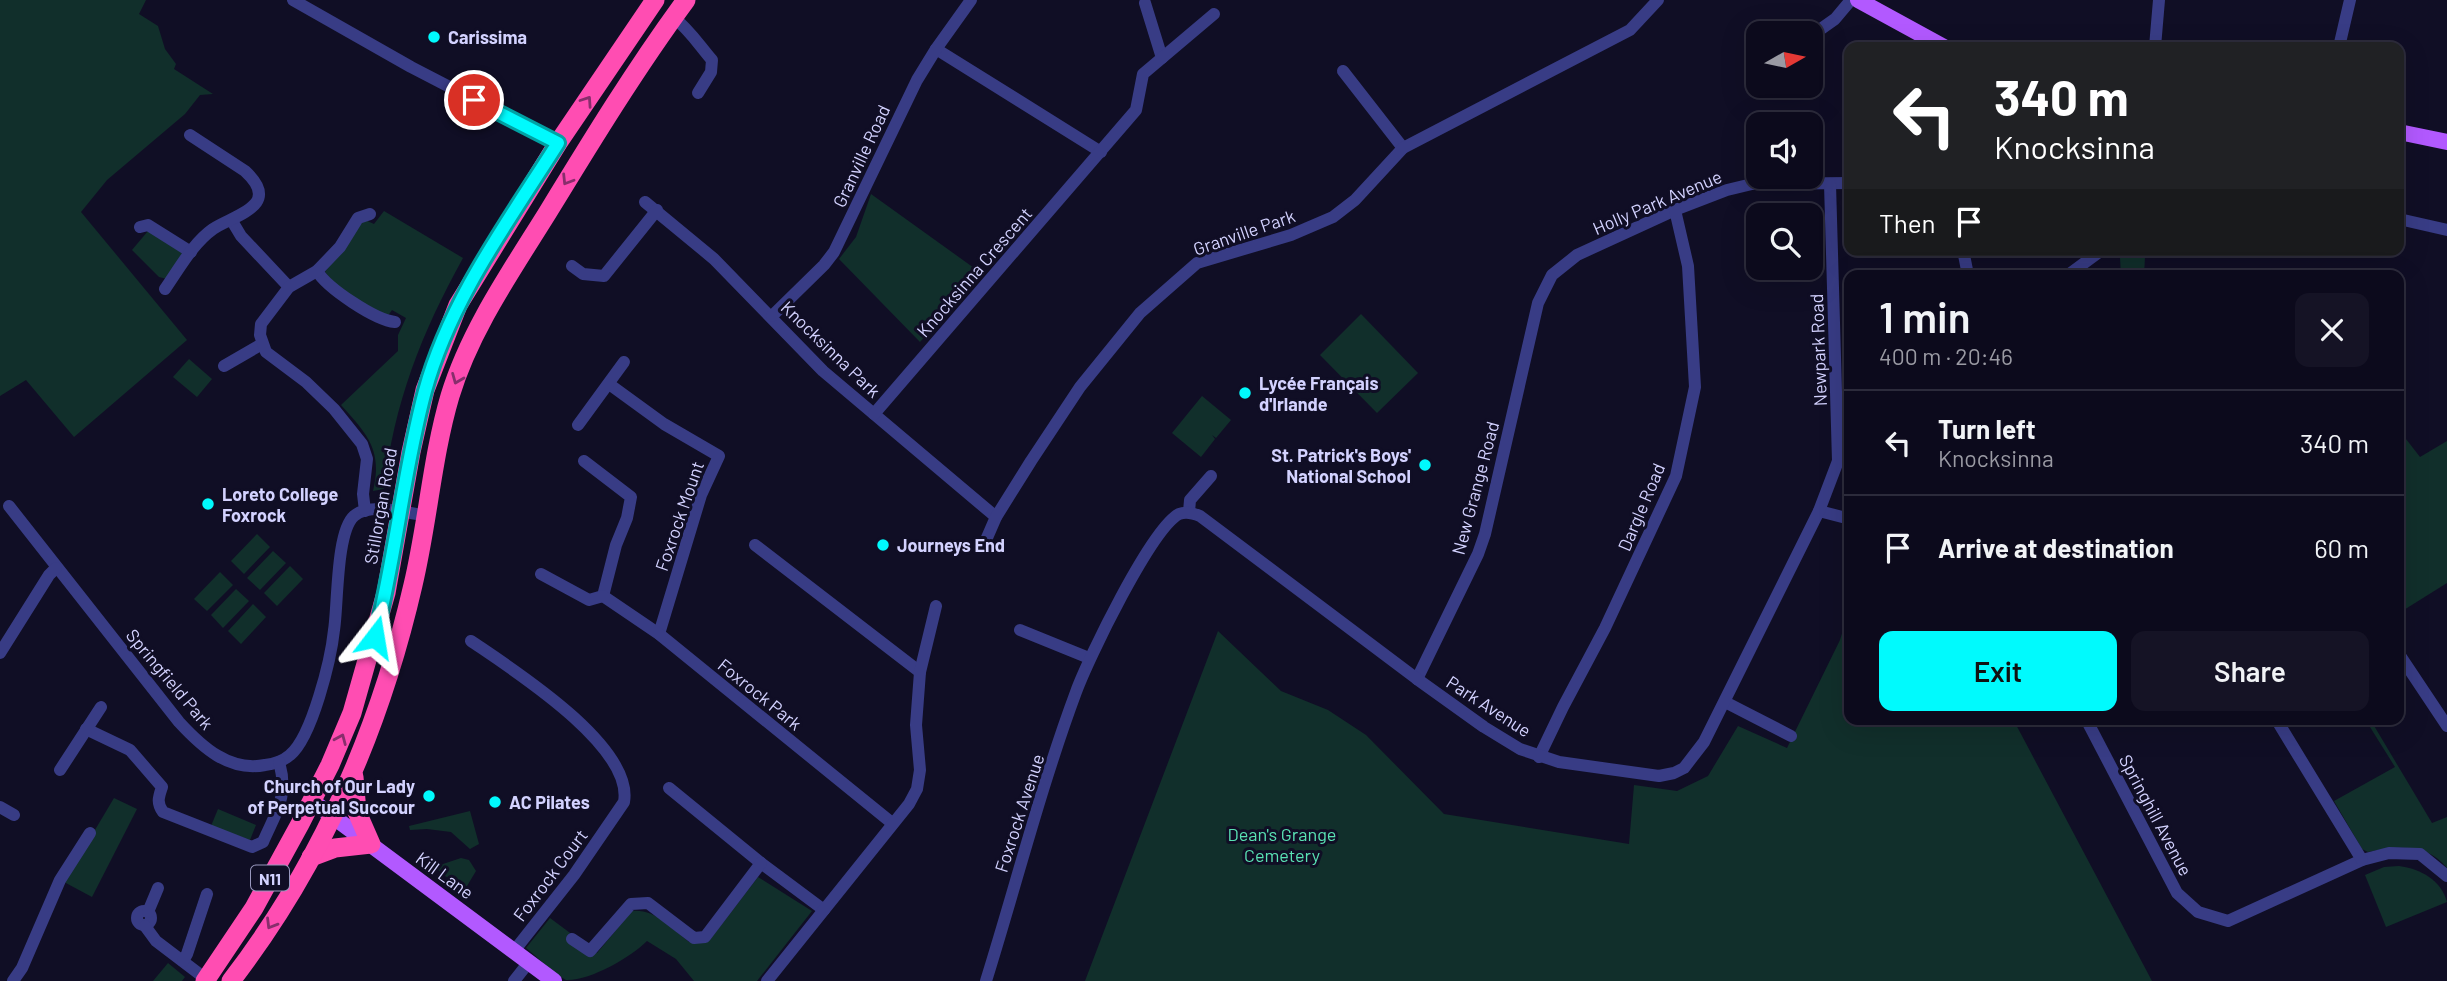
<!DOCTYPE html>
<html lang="en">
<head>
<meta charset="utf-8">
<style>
  :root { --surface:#0c0a1c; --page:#151325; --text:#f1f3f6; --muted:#9a9aa3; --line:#2c2b3b; --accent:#00fafd }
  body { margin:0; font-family:Barlow,sans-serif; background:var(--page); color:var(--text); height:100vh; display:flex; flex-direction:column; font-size:26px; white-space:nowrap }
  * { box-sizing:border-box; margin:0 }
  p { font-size:23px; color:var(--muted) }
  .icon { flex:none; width:38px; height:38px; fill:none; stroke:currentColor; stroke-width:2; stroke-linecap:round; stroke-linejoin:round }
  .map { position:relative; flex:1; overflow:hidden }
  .drawer { position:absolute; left:1844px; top:270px; width:560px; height:455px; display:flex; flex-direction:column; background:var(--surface); border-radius:14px; box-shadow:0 7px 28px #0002,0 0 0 2px var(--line) }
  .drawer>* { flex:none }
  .hud { position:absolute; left:1844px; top:42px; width:560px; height:214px; border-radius:14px; box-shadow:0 7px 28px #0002,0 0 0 2px var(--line); background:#202124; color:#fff; overflow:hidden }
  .needle { width:46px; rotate:81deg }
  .fabs { position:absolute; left:1746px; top:21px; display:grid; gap:14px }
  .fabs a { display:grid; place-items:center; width:77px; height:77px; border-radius:14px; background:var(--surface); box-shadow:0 7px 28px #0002,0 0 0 2px var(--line); font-size:35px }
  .pin { position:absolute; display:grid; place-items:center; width:60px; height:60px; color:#fff; margin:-30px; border:4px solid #fff; border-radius:50%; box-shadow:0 2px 7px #0007 }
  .me { position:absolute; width:77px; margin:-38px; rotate:14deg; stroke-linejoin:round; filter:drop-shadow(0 0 5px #0008) }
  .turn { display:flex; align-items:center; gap:24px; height:147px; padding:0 35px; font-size:32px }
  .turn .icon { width:91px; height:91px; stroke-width:2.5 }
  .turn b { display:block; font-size:49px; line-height:60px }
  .then { display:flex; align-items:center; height:66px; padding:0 35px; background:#0003; gap:14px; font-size:26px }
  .round { display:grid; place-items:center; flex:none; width:74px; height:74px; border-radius:14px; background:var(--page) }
  .summary { display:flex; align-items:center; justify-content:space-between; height:119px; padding:0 35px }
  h1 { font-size:42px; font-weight:600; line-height:52px }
  .primary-button { display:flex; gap:14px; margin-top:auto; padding:14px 35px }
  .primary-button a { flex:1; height:80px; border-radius:14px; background:var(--accent); color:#111; font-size:28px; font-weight:600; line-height:80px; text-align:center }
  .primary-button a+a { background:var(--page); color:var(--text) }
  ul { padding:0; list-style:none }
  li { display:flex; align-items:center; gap:21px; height:105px; padding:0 35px; border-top:2px solid var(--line) }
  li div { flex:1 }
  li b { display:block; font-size:26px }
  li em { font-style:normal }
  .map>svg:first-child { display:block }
  .green { fill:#112f2b }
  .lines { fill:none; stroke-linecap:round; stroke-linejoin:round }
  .minor { stroke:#383c85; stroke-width:12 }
  .major { stroke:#b259ff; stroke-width:16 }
  .highway { stroke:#ff4db2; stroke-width:19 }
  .oneway { stroke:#882e6c }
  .route-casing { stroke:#00a2a4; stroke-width:18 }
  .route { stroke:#00fafd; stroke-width:12 }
  .poi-dot { fill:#00fafd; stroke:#100e25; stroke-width:2.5 }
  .labels { text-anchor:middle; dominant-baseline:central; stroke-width:6; stroke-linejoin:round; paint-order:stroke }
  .shield { fill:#100e25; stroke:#9897be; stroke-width:2 }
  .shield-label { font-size:16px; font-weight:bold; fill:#d3d2ff }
  .poi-label { font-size:18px; font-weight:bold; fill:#d3d2ff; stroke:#100e25; text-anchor:start }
  .street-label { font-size:18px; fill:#d3d2ff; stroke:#100e25 }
  .park-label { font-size:18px; fill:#5ae3b4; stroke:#100e25 }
</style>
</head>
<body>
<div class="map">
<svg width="2447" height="981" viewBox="0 0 2447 981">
  <rect width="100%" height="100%" fill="#100e25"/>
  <!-- green -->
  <g class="green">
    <path d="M0 0H146L139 14 158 26 165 49 176 64 174 69 213 94 200 95 185 114 107 180 81 212 187 340 74 437 26 380 0 396Z"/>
    <path d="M871 194 981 273 920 342 839 259 856 237Z"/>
    <path d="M384 211 463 258C421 334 394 403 384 489L373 491C383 450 367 434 341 405L398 351V335L406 318 392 310 387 317 342 292 325 272 363 219 374 224Z"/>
    <path d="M148 231 182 252V260L167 279 159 277 132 250Z"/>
    <path d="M2145 257 2144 275H2121L2120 258Z"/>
    <path d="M1361 314 1418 373 1377 413 1320 355Z"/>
    <path d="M189 359 212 379 197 397 173 377Z"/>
    <path d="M1202 396 1231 420 1216 438 1212 435 1215 439 1201 457 1172 433Z"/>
    <path d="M2399 430 2420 457 2447 441V583L2399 613Z"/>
    <path d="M257 534 270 547 244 574 231 561Z"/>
    <path d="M273 551 286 563 260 590 247 578Z"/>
    <path d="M290 566 303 579 277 606 264 593Z"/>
    <path d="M220 572 233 585 207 611 194 599Z"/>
    <path d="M236 589 249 601 223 628 211 615Z"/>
    <path d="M253 604 266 617 241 644 228 631Z"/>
    <path d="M1850 607V719H2013L2152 981H1085L1218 631 1281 691 1328 710 1366 735 1444 814 1629 844 1634 785 1677 791 1708 776 1738 726 1787 748 1840 640Z"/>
    <path d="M2365 719H2370L2432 823 2447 817V868C2427 843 2397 846 2368 852L2362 849 2334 801 2395 767Z"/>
    <path d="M114 798 137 809 92 897 64 882Z"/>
    <path d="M218 809 256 825 250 840 211 826Z"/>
    <path d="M470 811 479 844 470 849 451 832 427 829 410 830 409 826Z"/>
    <path d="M461 858 469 860 476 871 464 891 434 867Z"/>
    <path d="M2399 866C2421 869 2441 880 2447 902L2386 927 2365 875 2384 867Z"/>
    <path d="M758 877 812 911 757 981H694L676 959 647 941C631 957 590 981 566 980 552 973 539 958 526 948L550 918 597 953 632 911C656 909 672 929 689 942L709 941Z"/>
    <path d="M168 963 185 977 182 981H153Z"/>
  </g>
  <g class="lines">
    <!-- minor -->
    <g class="minor">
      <path d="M293 0 411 67 558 143"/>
      <path d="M1145 3 1162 58"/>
      <path d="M673 17C689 29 699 45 712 60L711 72 698 93"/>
      <path d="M1811 36 1835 19 1851 0"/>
      <path d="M2155 47 2159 0"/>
      <path d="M2339 47 2350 0"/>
      <path d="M936 49 1101 152"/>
      <path d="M1343 71 1403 148"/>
      <path d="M645 202 714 259 823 371 996 517"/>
      <path d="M2399 219 2447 230"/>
      <path d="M232 221 241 236 289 287"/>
      <path d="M140 227 148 225 191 252"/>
      <path d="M1963 250 1968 275"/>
      <path d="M572 266 583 274 604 276 657 210"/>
      <path d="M317 271C327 288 375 320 395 322"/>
      <path d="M2068 275 2102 250"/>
      <path d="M165 289C179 269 193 243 213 229 234 215 283 206 245 171L190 135"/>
      <path d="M772 316 824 265 834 252 917 80 936 49 971 0"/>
      <path d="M224 366 262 344"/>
      <path d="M609 384 664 424 719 456 701 495 659 634"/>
      <path d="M874 414 1136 110 1143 74 1214 14"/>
      <path d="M578 425 624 362"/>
      <path d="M584 461 631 497 627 518 616 545 603 596"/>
      <path d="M9 506 179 722C202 747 229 772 265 765 274 764 283 761 290 755 312 737 331 659 334 630 338 605 336 532 354 516 370 502 409 513 427 516"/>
      <path d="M365 511 363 494 367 459 362 444 334 409 306 382 266 352 260 335 261 324 289 287 317 271 340 247 358 218 370 214"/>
      <path d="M1819 511 1850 519"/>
      <path d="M1189 512 1190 500 1211 476"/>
      <path d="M986 540 996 517 1031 461 1080 387 1140 313 1197 263 1291 235 1333 217 1355 200 1403 148 1630 30 1658 0"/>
      <path d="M755 545 920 672"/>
      <path d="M541 574 589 600 603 596 659 634 892 823"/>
      <path d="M1020 630 1089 658"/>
      <path d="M471 641C512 669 634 746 624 802L574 875 514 951"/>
      <path d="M0 653 49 575 56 568"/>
      <path d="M2399 654 2447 726"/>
      <path d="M1417 679 1478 554 1485 534 1538 303 1552 275 1577 255 1675 210 1727 190 1752 184 1850 183"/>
      <path d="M1725 702 1791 736"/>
      <path d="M2086 719 2177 893 2198 912 2228 921 2362 860 2389 853 2420 854 2447 876"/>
      <path d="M2276 719 2362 860"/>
      <path d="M86 729 130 750 162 787C159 796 156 803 163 812L252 847 263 842C276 812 289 796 279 762"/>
      <path d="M1539 757 1563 707 1605 628 1676 476 1695 387 1688 266 1675 210"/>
      <path d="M60 770 101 707"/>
      <path d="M669 788 761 863 824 910"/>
      <path d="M0 807 14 815"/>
      <circle cx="144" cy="918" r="7"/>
      <path d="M148 912 158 888"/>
      <path d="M145 926 156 941 206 979"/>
      <path d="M572 939 590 951 631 904 648 903 694 938 705 937 761 863"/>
      <path d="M183 961 187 954 207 894"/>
      <path d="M13 981 22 968 60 880 90 833"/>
      <path d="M514 981 529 962"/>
      <path d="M767 981 909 804 917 789 920 770 916 725 920 672 936 606"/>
      <path d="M986 981C1016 885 1041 786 1076 692 1088 659 1151 529 1179 514 1186 511 1193 513 1200 516L1417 679 1484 727 1520 749 1559 762 1659 776 1674 773 1684 768 1704 742 1819 511 1838 461 1830 184"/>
    </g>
    <!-- major -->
    <g class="major">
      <path d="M1858 0 1944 47"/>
      <path d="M2399 132 2447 142"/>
      <path d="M312 801 554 981"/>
    </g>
    <!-- highway -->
    <g class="highway">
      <path d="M311 857 335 848 371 844 357 812 354 777"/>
      <path d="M205 981 254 908 300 824 330 765 352 713 386 593 411 452 425 390 458 305 558 143 655 0"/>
      <path d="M231 981C321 864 380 728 413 585 428 522 432 457 450 396 470 330 512 270 548 212 592 140 636 68 686 0"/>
    </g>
  </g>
  <!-- one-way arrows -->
  <defs><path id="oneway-chevron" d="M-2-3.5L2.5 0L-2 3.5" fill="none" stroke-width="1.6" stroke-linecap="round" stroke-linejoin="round" transform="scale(1.75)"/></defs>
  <g class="oneway">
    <use href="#oneway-chevron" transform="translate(587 101) rotate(-56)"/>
    <use href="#oneway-chevron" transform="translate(567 180) rotate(122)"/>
    <use href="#oneway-chevron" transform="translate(457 379) rotate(112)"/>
    <use href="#oneway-chevron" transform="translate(341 739) rotate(-67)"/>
    <use href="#oneway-chevron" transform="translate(271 924) rotate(121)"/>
  </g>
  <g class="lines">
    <defs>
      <path id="route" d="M375 637C396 556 403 472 425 391 450 300 508 222 558 143L474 100"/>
    </defs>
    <!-- route casing -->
    <use href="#route" class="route-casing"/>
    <!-- route -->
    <use href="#route" class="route"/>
  </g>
  <!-- markers -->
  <g class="poi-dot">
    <circle cx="434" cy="37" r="7"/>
    <circle cx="1245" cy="393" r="7"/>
    <circle cx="1425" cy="465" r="7"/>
    <circle cx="208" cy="504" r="7"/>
    <circle cx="883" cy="545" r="7"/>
    <circle cx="429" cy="796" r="7"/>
    <circle cx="495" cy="802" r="7"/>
  </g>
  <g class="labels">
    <!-- shield labels -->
    <rect class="shield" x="251" y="865.5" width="38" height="25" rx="5"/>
    <g class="shield-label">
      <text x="270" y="878">N11</text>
    </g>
    <!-- poi labels -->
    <g class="poi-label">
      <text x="448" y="37">Carissima</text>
      <text x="1259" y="383">Lycée Français<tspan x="1259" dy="21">d'Irlande</tspan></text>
      <text x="1411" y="455" text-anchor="end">St. Patrick's Boys'<tspan x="1411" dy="21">National School</tspan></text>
      <text x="222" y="494">Loreto College<tspan x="222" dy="21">Foxrock</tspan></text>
      <text x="897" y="545">Journeys End</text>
      <text x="415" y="786" text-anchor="end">Church of Our Lady<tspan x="415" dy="21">of Perpetual Succour</tspan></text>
      <text x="509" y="802">AC Pilates</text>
    </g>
    <!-- street labels -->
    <g class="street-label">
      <text transform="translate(861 156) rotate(-65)">Granville Road</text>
      <text transform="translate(1657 202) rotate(-23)">Holly Park Avenue</text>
      <text transform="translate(1244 232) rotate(-19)">Granville Park</text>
      <text transform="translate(974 272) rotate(-49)">Knocksinna Crescent</text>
      <text transform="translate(831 349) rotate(44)">Knocksinna Park</text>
      <text transform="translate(1818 350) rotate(-92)">Newpark Road</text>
      <text transform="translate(1475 488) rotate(-75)">New Grange Road</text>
      <text transform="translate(380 506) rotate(-80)">Stillorgan Road</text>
      <text transform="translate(1641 507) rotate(-67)">Dargle Road</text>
      <text transform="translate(679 516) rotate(-71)">Foxrock Mount</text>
      <text transform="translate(170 679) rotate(50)">Springfield Park</text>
      <text transform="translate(760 694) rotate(39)">Foxrock Park</text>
      <text transform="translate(1489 706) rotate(33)">Park Avenue</text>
      <text transform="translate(1019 813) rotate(-72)">Foxrock Avenue</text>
      <text transform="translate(2156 815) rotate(62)">Springhill Avenue</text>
      <text transform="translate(445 875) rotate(36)">Kill Lane</text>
      <text transform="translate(550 875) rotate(-53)">Foxrock Court</text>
    </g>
    <!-- park labels -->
    <g class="park-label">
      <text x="1282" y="834">Dean's Grange<tspan x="1282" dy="21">Cemetery</tspan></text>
    </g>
  </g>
</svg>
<div class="fabs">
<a><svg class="needle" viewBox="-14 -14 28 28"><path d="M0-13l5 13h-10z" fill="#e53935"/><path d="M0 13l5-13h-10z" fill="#9a9aa3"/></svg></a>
<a><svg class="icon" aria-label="sound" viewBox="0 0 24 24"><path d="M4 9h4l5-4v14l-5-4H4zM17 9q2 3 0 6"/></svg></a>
<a><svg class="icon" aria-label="search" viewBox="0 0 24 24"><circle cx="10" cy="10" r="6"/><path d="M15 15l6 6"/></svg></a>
</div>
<div class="pin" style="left:474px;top:100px;background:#d93025"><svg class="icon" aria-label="arrive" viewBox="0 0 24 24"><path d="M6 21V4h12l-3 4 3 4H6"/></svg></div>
<svg class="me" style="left:375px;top:637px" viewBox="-20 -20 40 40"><path d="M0-17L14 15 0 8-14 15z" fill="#00fafd" stroke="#fff" stroke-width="4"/></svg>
<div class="hud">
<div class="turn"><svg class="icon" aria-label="left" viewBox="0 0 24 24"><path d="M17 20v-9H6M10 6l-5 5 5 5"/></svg><div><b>340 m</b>Knocksinna</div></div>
<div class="then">Then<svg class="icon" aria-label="arrive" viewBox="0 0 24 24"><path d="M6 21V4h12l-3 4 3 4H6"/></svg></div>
</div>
<section class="drawer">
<div class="summary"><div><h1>1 min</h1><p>400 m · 20:46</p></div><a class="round"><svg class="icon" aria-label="close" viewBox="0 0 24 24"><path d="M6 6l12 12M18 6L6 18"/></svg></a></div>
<ul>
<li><svg class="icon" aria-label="left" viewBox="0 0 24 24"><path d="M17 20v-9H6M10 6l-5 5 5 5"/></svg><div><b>Turn left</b><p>Knocksinna</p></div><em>340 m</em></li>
<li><svg class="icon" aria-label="arrive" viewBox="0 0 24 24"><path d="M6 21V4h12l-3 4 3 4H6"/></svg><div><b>Arrive at destination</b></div><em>60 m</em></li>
</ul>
<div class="primary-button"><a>Exit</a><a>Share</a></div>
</section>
</div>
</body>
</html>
